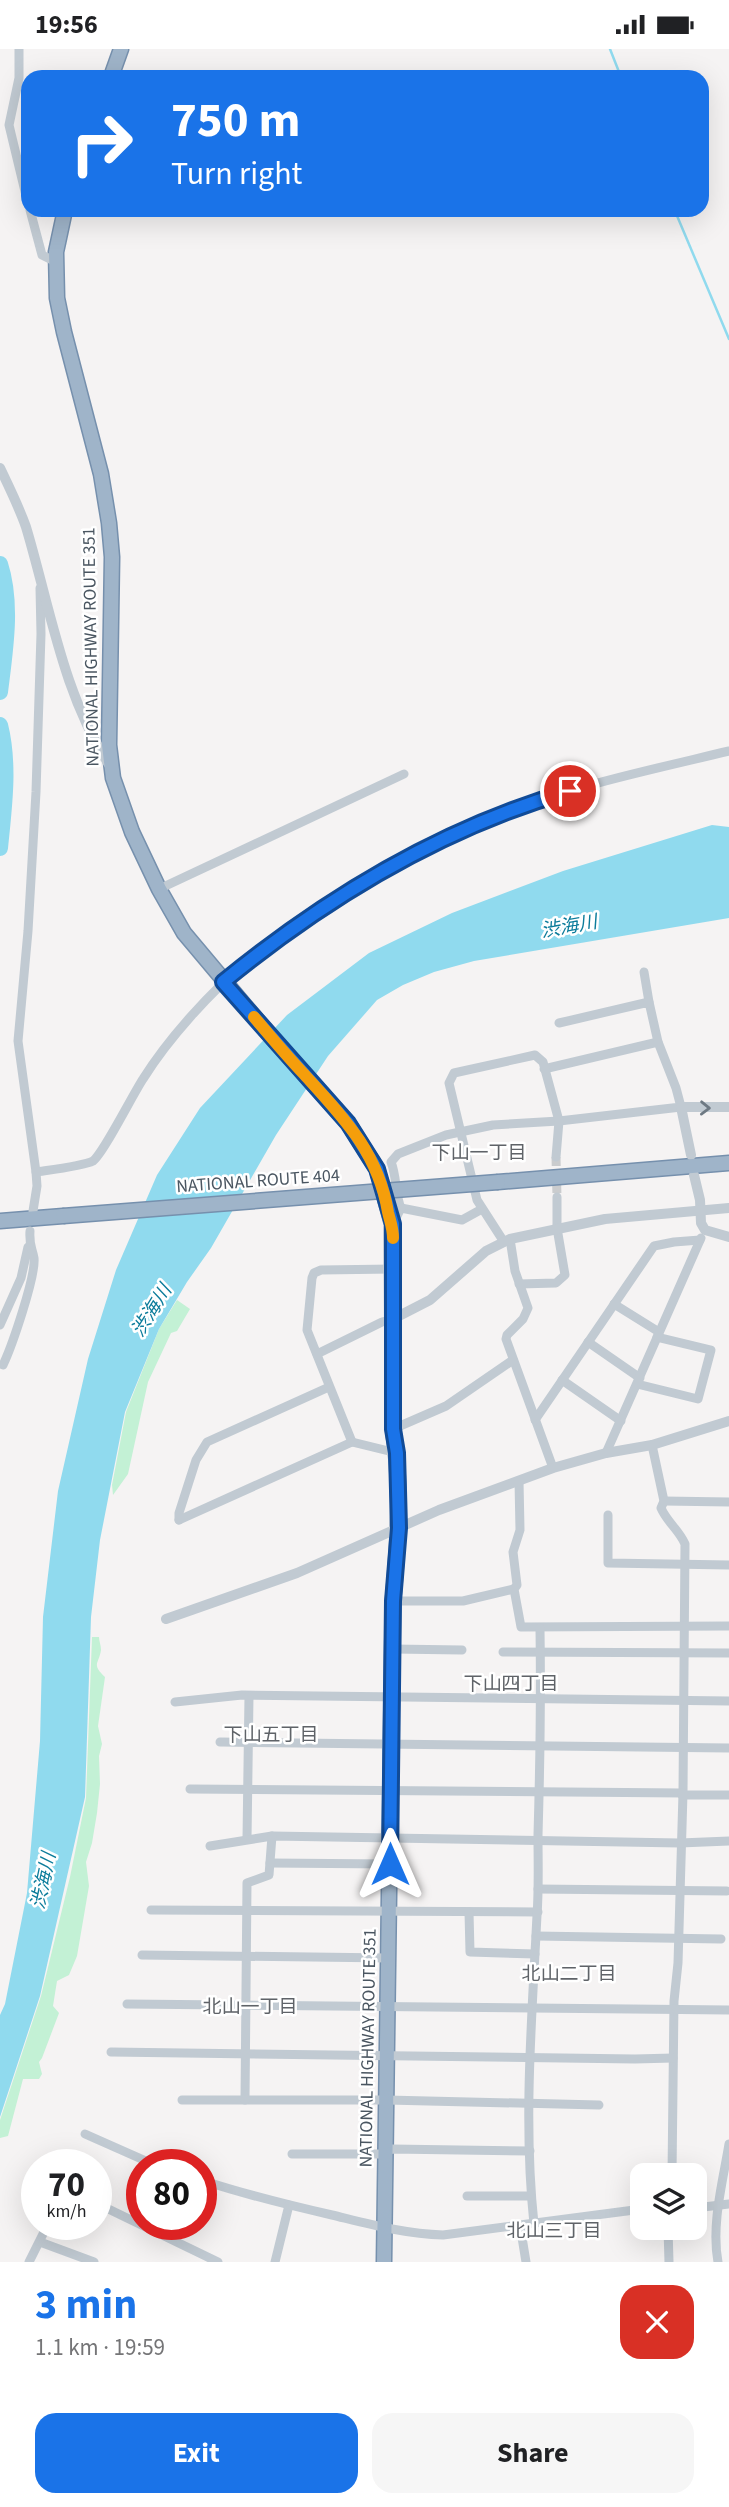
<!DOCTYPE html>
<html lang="en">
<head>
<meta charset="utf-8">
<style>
  :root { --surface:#fff; --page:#f6f6f6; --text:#202124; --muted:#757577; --accent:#1a73e8 }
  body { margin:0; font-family:"Source Sans 3","Noto Sans JP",sans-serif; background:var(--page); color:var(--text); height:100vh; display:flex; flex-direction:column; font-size:26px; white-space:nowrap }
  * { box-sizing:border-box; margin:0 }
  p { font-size:23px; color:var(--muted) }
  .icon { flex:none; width:38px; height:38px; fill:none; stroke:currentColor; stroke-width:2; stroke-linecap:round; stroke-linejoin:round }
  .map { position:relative; height:2213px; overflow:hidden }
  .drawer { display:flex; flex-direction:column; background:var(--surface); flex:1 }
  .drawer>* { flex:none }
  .guide { position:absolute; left:21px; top:21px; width:688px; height:147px; border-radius:21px; box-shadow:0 7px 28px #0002; background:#1a73e8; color:#fff; overflow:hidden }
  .buttons { position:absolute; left:630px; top:2114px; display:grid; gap:14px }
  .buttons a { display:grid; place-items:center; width:77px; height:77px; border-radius:14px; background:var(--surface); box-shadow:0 7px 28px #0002; font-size:35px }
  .speed { position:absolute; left:21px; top:2100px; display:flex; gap:14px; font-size:35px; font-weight:700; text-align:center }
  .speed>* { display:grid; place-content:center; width:91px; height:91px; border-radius:50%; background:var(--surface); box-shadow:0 7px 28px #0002; line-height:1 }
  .speed small { font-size:18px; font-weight:400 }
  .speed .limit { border:10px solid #d22; background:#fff; color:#111 }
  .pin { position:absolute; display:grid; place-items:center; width:60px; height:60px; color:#fff; margin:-30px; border:4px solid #fff; border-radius:50%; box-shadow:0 2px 7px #0007 }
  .me { position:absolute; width:77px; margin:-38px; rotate:0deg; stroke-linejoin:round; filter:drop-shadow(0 0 5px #0008) }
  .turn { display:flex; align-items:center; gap:24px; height:147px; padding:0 35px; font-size:32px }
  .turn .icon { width:91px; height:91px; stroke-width:2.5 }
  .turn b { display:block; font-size:49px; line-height:60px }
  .round { display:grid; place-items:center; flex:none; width:74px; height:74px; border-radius:21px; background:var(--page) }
  .summary { display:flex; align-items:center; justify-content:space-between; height:119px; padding:0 35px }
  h1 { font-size:42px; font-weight:700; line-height:52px; color:var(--accent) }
  .action { display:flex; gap:14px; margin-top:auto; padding:14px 35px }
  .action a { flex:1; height:80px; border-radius:21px; background:var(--accent); color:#fff; font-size:28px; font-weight:700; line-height:80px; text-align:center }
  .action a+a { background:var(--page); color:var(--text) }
  .status { display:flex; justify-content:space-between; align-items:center; height:49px; padding:0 35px; background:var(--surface); direction:ltr }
  .status svg { height:19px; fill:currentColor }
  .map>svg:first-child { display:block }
  .green { fill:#c3f1d5 }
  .water { fill:#90daee }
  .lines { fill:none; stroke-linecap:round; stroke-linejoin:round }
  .stream { stroke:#90daee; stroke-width:2.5 }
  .river { stroke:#90daee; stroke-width:16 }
  .minor-tunnel { stroke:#caccce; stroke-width:9; stroke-dasharray:9 4.5; stroke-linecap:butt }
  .trunk-casing { stroke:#7690ad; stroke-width:17 }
  .minor { stroke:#c1cad2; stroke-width:9 }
  .tertiary { stroke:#c1cad2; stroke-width:10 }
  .trunk { stroke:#9fb4c9; stroke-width:14 }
  .trunk-bridge-casing { stroke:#7690ad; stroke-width:17; stroke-linecap:butt }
  .trunk-bridge { stroke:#9fb4c9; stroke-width:14 }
  .oneway { stroke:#6e7983 }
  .route-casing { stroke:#114b97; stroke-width:18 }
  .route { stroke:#1a73e8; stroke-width:12 }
  .slow { stroke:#f59e0b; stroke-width:12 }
  .labels { text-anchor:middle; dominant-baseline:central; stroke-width:5; stroke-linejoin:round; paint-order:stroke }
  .street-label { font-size:18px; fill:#4a5661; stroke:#fff }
  .water-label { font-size:19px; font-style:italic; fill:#0c7c9b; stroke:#fff }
  .neighbourhood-label { font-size:19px; fill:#5f6368; stroke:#fff }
</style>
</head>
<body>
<div class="status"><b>19:56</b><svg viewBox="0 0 49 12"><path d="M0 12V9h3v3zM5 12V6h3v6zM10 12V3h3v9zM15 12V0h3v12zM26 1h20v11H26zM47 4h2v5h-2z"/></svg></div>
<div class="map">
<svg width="729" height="2213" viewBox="0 0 729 2213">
  <rect width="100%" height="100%" fill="#f5f3f3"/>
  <!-- green -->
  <g class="green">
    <path d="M177 1251 190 1260 177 1282 171 1284 148 1333 128 1425 113 1446 112 1436 126 1363 159 1280Z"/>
    <path d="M92 1588H99C99 1592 101 1596 101 1601 99 1615 91 1615 105 1628L98 1677 102 1695 99 1707 100 1735 97 1764 92 1794 86 1813 89 1837 77 1907 69 1926 57 1932 53 1957 59 1964 42 2009 39 2013 42 2025 39 2030H23L8 2087 0 2089V2071L41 1947 70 1828 86 1749Z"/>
  </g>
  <!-- water -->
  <path class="water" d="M712 776 729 778V869L474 912 434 923 403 936 377 951 328 1007 276 1086 211 1199 187 1233 159 1280 125 1363 100 1491 91 1568 85 1748 40 1947 0 2068V1966L5 1955 27 1844 40 1692 43 1568 58 1442 88 1310 116 1221 157 1126 200 1059 287 966 369 904 452 864 563 822Z"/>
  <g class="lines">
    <!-- stream -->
    <g class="stream">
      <path d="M610 0 621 28"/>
      <path d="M675 162 729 290"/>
    </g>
    <!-- river -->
    <g class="river">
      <path d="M0 515C13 555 5 602 0 643"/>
      <path d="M0 676C10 716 4 758 0 799"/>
    </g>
    <!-- minor-tunnel -->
    <path class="minor-tunnel" d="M556 1108 557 1148"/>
    <defs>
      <g id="trunk">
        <path d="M111 28 121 0"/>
        <path d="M65 161 56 203 57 249 64 283 101 425 109 474 112 508 109 696 113 729 132 783 159 840 184 884 274 991 348 1074 377 1120 392 1175 393 1380C402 1437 398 1495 393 1552L384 2213"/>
        <path d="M498 1133 729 1114"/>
        <path d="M0 1172 63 1167"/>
      </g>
    </defs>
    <!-- trunk casing -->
    <use href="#trunk" class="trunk-casing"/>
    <!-- minor -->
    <g class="minor">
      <path d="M19 0V29L9 76 28 155"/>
      <path d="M30 161 42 206 56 213"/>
      <path d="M159 840 404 725"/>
      <path d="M644 923 649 953"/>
      <path d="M544 1020 658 993"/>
      <path d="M36 1123C49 1121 83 1117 93 1112 103 1105 133 1045 143 1030 168 990 211 942 248 912 327 852 411 800 504 764 577 736 654 720 729 702"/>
      <path d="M401 1159 462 1171 482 1160"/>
      <path d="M33 1162 37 1137 36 1123 18 992 28 882 36 743 41 585 40 539"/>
      <path d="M393 1175 401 1159C395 1145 397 1128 391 1113L398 1105 446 1086 493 1076 559 1072 681 1058 676 1039 658 993 649 953 559 974"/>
      <path d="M510 1190 515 1222 528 1259 523 1270 507 1286 506 1290 553 1419"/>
      <path d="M504 1193 477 1151 449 1034 454 1024 535 1006 543 1013 559 1072 556 1108"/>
      <path d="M519 1235 556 1234 565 1226 557 1179V1148"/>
      <path d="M614 1255 659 1283"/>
      <path d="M0 1276 21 1229 28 1198"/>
      <path d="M588 1293 640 1329"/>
      <path d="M317 1305 382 1273 393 1270"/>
      <path d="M3 1316C12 1297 36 1227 34 1209 32 1198 29 1197 30 1182"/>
      <path d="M562 1331 621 1372"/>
      <path d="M637 1335 698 1350 711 1301 657 1288"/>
      <path d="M535 1371 654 1197 674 1193 700 1191"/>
      <path d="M393 1380 446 1357 513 1311"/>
      <path d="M352 1393 307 1281 312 1229 314 1224 321 1221 393 1220"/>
      <path d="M652 1396 664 1452 661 1459C667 1473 679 1481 685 1495L683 1744 678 1914 674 1952 672 2126"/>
      <path d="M606 1404 701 1189"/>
      <path d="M519 1432 520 1481 513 1503 517 1536 514 1540 521 1578 729 1577"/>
      <path d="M664 1452 729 1453"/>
      <path d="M608 1466V1514L729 1516"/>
      <path d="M179 1471 352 1393 397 1404"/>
      <path d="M179 1471V1464L196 1411 207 1393 329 1338"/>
      <path d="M393 1552H463L514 1540"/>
      <path d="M393 1600 462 1601"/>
      <path d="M503 1603 729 1604"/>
      <path d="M175 1653 242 1646 729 1652"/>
      <path d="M220 1693 729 1699"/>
      <path d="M190 1740 683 1744"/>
      <path d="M682 1746H729"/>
      <path d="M247 1790 249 1647"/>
      <path d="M210 1797 272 1787 680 1794 729 1792"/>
      <path d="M270 1814 390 1815"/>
      <path d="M538 1840 727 1842"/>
      <path d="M151 1861 538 1863"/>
      <path d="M469 1863 470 1903 535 1905"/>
      <path d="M536 1887 721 1890"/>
      <path d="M142 1906 389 1909"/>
      <path d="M127 1955 729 1961"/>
      <path d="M111 2003 635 2010 673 2009"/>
      <path d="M182 2051H387L599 2056"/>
      <path d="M245 2051 247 1834 269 1826 272 1787"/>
      <path d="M85 2085 155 2116"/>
      <path d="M292 2105H382L392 2100 530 2102"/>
      <path d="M201 2131C244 2145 288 2156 332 2166 369 2175 405 2185 443 2186L642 2160"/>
      <path d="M467 2147H531"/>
      <path d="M96 2154 218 2213"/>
      <path d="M695 2159 729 2155"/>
      <path d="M534 2175C523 2072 532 1969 537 1866 539 1840 538 1813 538 1786 540 1717 541 1648 540 1579"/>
      <path d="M520 2176 526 2213"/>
      <path d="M668 2179 669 2213"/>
      <path d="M40 2193 94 2213"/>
      <path d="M29 2213 48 2175"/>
      <path d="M275 2213 289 2156"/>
      <path d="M718 2213C711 2175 723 2132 729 2095"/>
    </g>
    <!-- tertiary -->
    <g class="tertiary">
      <path d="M0 419C9 438 19 458 26 478 50 558 63 646 110 717"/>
      <path d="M691 1106 681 1058H729"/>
      <path d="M694 1126 700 1151 701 1174 705 1181 729 1188"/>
      <path d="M393 1270 430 1251 486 1202 510 1190 605 1170 729 1159"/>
      <path d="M166 1570 297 1524 439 1461 553 1419 606 1404 652 1396 729 1372"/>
    </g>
    <!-- trunk -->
    <use href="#trunk" class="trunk"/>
    <defs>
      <path id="trunk-bridge" d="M63 1167 498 1133"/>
    </defs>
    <!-- trunk-bridge casing -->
    <use href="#trunk-bridge" class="trunk-bridge-casing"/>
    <!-- trunk-bridge -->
    <use href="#trunk-bridge" class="trunk-bridge"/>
  </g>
  <!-- one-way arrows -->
  <defs><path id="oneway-chevron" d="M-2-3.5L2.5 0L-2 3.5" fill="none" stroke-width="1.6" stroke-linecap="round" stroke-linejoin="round" transform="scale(1.75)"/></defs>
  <use class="oneway" href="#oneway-chevron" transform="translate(705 1059) rotate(1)"/>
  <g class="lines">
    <defs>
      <path id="route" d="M390 1815 393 1552 399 1479 397 1404 393 1380V1175L377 1120 348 1074 223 933C327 848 441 779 570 742"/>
    </defs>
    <!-- route casing -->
    <use href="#route" class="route-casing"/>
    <!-- route -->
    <use href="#route" class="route"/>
    <!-- slow -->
    <path class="slow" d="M254 968C270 987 286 1006 303 1024 343 1068 378 1103 388 1163 390 1172 393 1179 393 1189"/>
  </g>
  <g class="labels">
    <!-- street labels -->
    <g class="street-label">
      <text transform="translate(91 598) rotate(-91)">NATIONAL HIGHWAY ROUTE 351</text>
      <text transform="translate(258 1132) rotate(-4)">NATIONAL ROUTE 404</text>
      <text transform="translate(368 1999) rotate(-89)">NATIONAL HIGHWAY ROUTE 351</text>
    </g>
    <!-- water labels -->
    <g class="water-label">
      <text transform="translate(569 878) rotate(-10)">渋海川</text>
      <text transform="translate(152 1262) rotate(-58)">渋海川</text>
      <text transform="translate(44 1832) rotate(-78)">渋海川</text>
    </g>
    <!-- neighbourhood labels -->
    <g class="neighbourhood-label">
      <text x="479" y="1104">下山一丁目</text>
      <text x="511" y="1635">下山四丁目</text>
      <text x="271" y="1686">下山五丁目</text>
      <text x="569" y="1925">北山二丁目</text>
      <text x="250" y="1958">北山一丁目</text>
      <text x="554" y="2182">北山三丁目</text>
    </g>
  </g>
</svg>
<div class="buttons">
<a><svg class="icon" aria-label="layers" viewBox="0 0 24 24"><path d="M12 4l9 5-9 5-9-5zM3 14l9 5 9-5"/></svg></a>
</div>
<div class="speed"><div>70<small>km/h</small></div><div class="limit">80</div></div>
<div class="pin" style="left:570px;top:742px;background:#d93025"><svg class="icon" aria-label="arrive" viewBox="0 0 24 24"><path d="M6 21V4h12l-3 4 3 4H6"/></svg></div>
<svg class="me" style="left:390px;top:1815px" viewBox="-20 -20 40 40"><path d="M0-17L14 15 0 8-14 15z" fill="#1a73e8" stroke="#fff" stroke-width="4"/></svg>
<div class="guide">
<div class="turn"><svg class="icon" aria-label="right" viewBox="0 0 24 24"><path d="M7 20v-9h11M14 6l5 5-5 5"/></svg><div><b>750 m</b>Turn right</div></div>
</div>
</div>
<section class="drawer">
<div class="summary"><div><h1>3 min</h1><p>1.1 km · 19:59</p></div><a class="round" style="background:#d93025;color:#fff"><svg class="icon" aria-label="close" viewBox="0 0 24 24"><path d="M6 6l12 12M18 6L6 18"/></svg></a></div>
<div class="action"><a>Exit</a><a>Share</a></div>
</section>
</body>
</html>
